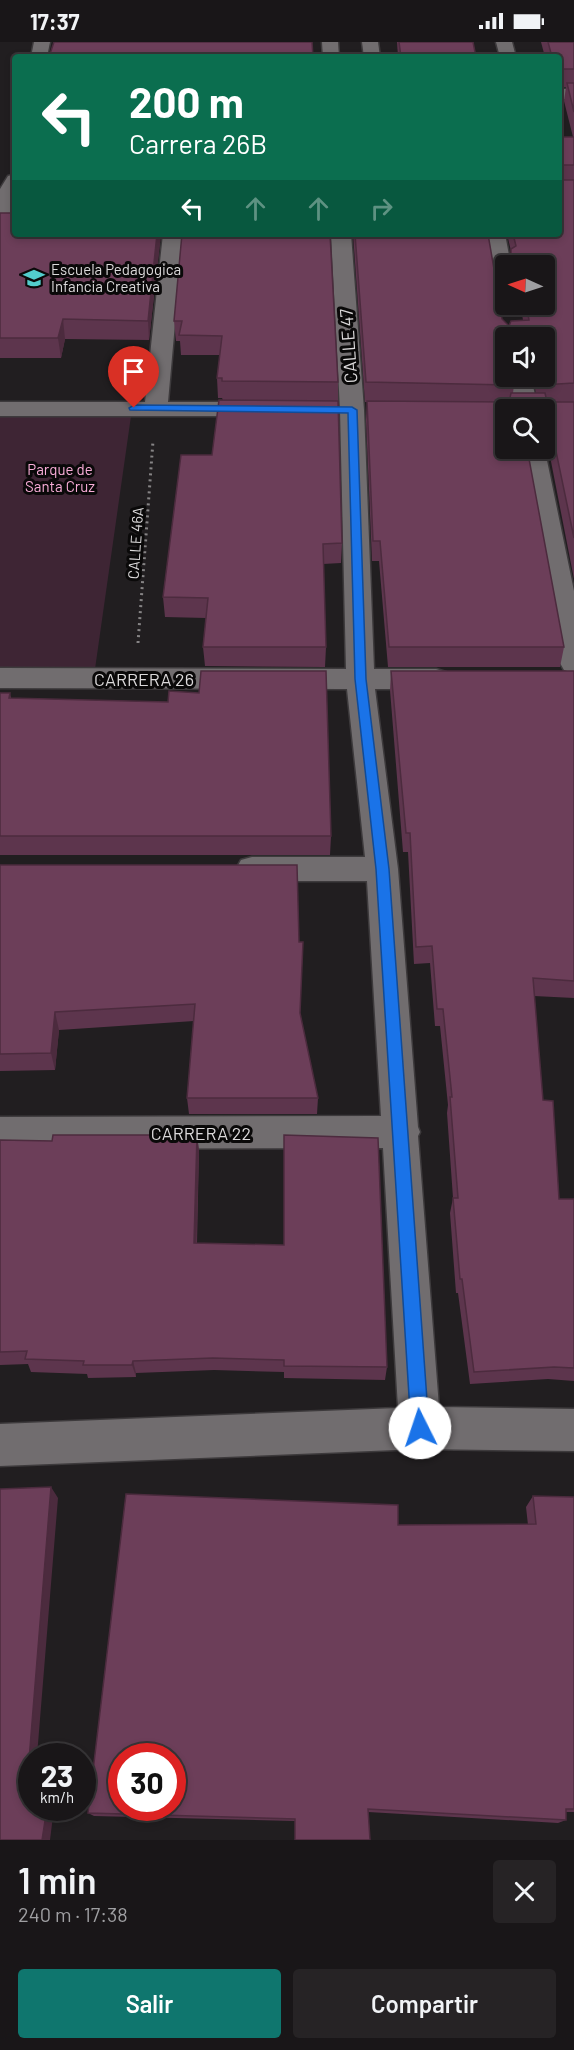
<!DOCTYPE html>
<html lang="es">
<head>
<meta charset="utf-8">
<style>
  :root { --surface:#191618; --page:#262325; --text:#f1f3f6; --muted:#9f9fa2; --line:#373537; --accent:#0f766e }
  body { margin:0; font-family:Barlow,sans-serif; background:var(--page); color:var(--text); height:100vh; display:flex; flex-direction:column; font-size:22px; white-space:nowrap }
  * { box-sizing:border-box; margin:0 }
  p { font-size:20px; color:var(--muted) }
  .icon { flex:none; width:33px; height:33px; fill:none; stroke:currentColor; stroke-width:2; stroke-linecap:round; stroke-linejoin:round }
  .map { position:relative; height:1798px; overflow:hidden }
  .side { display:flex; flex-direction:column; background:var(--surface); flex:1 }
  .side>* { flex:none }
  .hud { position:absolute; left:12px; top:12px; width:550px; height:183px; border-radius:6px; box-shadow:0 3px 9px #0003,0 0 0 2px var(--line); background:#0b6e4f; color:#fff; overflow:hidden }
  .needle { width:39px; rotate:273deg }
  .controls { position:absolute; left:495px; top:213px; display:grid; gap:12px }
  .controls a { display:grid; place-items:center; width:60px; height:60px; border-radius:6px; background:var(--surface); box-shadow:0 3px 9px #0003,0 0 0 2px var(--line); font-size:30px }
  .speed { position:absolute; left:18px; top:1701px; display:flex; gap:12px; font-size:30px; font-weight:700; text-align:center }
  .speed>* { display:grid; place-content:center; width:78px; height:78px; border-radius:50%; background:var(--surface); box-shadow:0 3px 9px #0003,0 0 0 2px var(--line); line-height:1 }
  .speed small { font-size:15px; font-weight:400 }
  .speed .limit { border:9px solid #d22; background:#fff; color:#111 }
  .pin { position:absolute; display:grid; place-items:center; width:51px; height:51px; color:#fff; margin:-62px -26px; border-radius:50% 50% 50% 0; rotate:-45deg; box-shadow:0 0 6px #0007 }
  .pin .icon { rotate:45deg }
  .me { position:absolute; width:66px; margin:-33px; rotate:356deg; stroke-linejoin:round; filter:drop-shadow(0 0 4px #0008) }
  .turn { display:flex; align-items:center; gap:21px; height:126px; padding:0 18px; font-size:27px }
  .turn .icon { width:78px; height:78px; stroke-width:2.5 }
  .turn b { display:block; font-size:42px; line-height:51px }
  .lanes { display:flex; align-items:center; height:57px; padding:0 18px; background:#0003; justify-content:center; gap:30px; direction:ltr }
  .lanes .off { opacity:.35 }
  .round { display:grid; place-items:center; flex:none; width:63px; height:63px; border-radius:6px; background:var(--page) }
  .head { display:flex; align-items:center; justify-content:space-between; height:102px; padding:0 18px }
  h1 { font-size:36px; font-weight:600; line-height:45px }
  .button { display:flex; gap:12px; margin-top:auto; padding:12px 18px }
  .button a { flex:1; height:69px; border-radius:6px; background:var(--accent); color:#fff; font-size:24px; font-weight:600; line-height:69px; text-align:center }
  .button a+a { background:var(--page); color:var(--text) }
  .status { display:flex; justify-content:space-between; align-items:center; height:42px; padding:0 30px; background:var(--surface); direction:ltr }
  .status svg { height:16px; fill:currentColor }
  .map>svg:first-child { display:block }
  .green { fill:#3e2534 }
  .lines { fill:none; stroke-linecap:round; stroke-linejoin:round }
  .minor-casing { stroke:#3d3a3c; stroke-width:3 }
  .path { stroke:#868485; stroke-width:3; stroke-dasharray:2 4; stroke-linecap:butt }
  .minor { fill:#716d6f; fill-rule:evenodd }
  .wall { fill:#5d354d; fill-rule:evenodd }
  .shaded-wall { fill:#4c2b3e }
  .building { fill:#6c3e59; stroke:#4c2b3e; stroke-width:1.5; fill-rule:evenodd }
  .route { fill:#1a73e8; stroke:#114b97; stroke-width:1.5 }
  .labels { text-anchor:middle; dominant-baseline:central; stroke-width:6; stroke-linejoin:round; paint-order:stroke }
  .far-poi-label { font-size:15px; fill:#dcdadb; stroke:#0a0909; text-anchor:start }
  .far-park-label { font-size:15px; fill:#f9add8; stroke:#0a0909 }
  .far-street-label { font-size:15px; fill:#dcdadb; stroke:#0a0909 }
  .street-label { font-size:18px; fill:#dcdadb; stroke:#0a0909 }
</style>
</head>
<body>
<div class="status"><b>17:37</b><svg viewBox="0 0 49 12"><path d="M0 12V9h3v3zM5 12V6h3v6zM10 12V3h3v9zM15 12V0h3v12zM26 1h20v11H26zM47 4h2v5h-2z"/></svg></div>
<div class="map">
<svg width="574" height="1798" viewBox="0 0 574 1798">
  <rect width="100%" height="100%" fill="#211e20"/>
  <!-- green -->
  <path class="green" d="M0 373 131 374 95 627 0 626Z"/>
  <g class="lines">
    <defs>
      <g id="minor">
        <path d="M34 0H50L47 15H31Z"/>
        <path d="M322 0H338L339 15H323Z"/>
        <path d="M362 0H378L380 15H364Z"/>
        <path d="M496 0H512L516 15H500Z"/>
        <rect x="560" y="47" width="14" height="10"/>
        <path d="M15 132C15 149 17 168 7 182L0 184V147L8 134Z"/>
        <path d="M163 192H183L168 360H262L270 362 274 367 270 372 262 374H0V360H145Z"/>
        <path d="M331 192H351L364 368 374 627H436L446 630 450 637 446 644 436 647H375L398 827 418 1085 420 1090 418 1094 439 1365 574 1367V1409L420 1407 0 1424V1382L398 1366 383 1106 0 1107V1075L381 1074 367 839H252L241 836 236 827 241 818 252 815H365L347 647 0 646V626L346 627 340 368Z"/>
        <path d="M485 192H505L511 224H506V258L498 257 495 252Z"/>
        <path d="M509 334H531L538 368H514Z"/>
        <path d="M544 404 574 549V631L564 628 560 621 522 406H544Z"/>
      </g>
    </defs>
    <!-- minor casing -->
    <use href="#minor" class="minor-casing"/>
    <!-- path -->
    <path class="path" d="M138 601 153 399"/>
    <!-- minor -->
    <use href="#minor" class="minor"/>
  </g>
  <!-- wall -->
  <g class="wall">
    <path d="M397 0H473L476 15H398Z"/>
    <path d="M541 0H574V537L548 404 544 402V368H506L564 605 560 625H388L379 519H372L366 378 367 360H365L353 192H488L502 277 509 284 523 278 520 262H544V224H509L511 209 507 192H560V95H573L564 59 566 45H561L560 40V15H545ZM506 296H544V334H532L536 351H513L514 343Z"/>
    <path d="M0 171H12L161 192 149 298 65 297 61 316H0Z"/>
    <path d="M182 192 338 340V359L342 501 341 521 323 522 326 605 325 625 205 624 203 605 206 576 165 575 163 555 212 413 223 358 222 356H218L217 336 220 313H181L180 299H176L174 279Z"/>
    <path d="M391 629H574V956L534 954 543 1058 559 1157H574V1339L548 1337 470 1342 458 1251H456L450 1171 453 1156 447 1071 448 1063 440 984H435L430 921 414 922 408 810H403L390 648Z"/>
    <path d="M0 651H10L11 656 331 794 330 813H0Z"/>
    <path d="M0 823 300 972 318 1056 317 1072H189L187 1056 194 979 59 988 55 1028 0 1029Z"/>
    <path d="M197 1093 199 1109 197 1201 387 1325 385 1338 284 1336V1330L214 1328 136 1331V1335L88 1336 87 1332 31 1330 28 1322 0 1323V1098L52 1099Z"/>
    <path d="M533 1454 574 1455V1770H566V1778L558 1781 368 1770 295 1779 94 1774 88 1771 398 1483H528L526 1465Z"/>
  </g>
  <!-- shaded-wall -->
  <g class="shaded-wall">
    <path d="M157 192H161L149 298 148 279Z"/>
    <path d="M500 238 498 257 496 243Z"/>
    <path d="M63 277 65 297 61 316 58 296Z"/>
    <path d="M548 382 544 399 545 384Z"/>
    <path d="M55 970 59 988 55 1028 51 1011Z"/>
    <path d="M197 1093 199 1109 196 1215 194 1201Z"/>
    <path d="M133 1319 136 1331V1335L132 1323Z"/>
    <path d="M51 1445 58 1456 37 1714H32V1745L27 1743Z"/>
    <path d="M47 1766H54L50 1798H42Z"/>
  </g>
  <!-- building -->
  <g class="building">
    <path d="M54 0H312L313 15H49Z"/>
    <path d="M399 0H473L476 15H401Z"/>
    <path d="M548 0H574V27H563L561 19H560V15H552Z"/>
    <path d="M567 41H574V70Z"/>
    <path d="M560 95H574V123H561V138H574V341L542 343 540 334H544V296H506V334H513L514 343 366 340 355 192H488L495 233 500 238 496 243 502 277 509 284 511 279 529 278 526 262H544V224H511V207L516 204 513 192H560Z"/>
    <path d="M15 160V192H157L148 279 63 277 58 296H0V171H12Z"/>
    <path d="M182 192H330L338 340 222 339V336H217L222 294 179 293 182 279H174Z"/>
    <path d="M511 351H545L547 360H574V496L551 385 548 382 544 384V368H506V406H527L564 605H389L380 499H373L367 359 509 360Z"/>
    <path d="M219 358 338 359 342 501 323 502 326 605H203L208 556 163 555 181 413H212Z"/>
    <path d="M201 629H326L331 794H0V651H10L9 656 168 660 169 649 199 651Z"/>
    <path d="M391 629H574V939L533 936 543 1058 553 1059 559 1157H574V1326L554 1325 474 1330 462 1237H460L453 1156H458L450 1055H452L443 967H437L432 904 416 905 410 791H406Z"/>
    <path d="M0 823H297L299 900H303L300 971 318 1056H187L195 962 55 970 51 1011 0 1012Z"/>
    <path d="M53 1093H197L194 1201 284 1203V1093L378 1096 387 1325 284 1324V1318L213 1316 133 1319 132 1323H83L84 1319 25 1317 27 1309 0 1310V1098L52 1099Z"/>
    <path d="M51 1445 27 1743 32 1744V1766H47L42 1798H0V1447Z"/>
    <path d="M126 1452 398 1463V1483L536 1482 533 1454 574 1455V1767H566V1778L368 1767 370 1798H295V1777L88 1771ZM122 1714H172V1766H122Z"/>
  </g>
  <!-- route -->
  <path class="route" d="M134 363 352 365 357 368 366 637 389 827 429 1386 426 1392 420 1395 414 1392 411 1386 376 827 355 637 348 371 130 368 129 366Z"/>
  <!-- icons -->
  <defs>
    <symbol id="school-bare" viewBox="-9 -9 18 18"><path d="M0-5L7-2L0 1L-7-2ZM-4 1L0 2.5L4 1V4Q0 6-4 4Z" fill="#52cdcc" stroke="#0a0909" stroke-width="2.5" paint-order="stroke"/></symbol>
  </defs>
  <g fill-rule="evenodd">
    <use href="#school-bare" x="19" y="221" width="30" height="30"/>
  </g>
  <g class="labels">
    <!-- far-poi labels -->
    <g class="far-poi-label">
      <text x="51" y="227">Escuela Pedagogica<tspan x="51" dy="17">Infancia Creativa</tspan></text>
    </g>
    <!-- far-park labels -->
    <g class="far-park-label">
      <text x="60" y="427">Parque de<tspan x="60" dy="17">Santa Cruz</tspan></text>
    </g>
    <!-- far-street labels -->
    <g class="far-street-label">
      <text transform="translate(135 501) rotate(-86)">CALLE 46A</text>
    </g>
    <!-- street labels -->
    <g class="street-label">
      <text transform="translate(348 304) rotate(-94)">CALLE 47</text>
      <text x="144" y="637">CARRERA 26</text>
      <text x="201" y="1091">CARRERA 22</text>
    </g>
  </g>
</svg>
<div class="controls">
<a><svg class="needle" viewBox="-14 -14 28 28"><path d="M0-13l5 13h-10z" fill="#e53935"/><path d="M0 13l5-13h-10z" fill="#9f9fa2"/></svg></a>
<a><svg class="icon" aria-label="sound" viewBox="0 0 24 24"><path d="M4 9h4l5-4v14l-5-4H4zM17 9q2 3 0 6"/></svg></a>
<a><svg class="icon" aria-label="search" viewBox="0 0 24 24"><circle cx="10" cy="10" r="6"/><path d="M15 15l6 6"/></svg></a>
</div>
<div class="speed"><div>23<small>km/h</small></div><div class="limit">30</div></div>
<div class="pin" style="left:134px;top:366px;background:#d93025"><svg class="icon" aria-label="arrive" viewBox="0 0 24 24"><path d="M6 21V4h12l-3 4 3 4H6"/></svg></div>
<svg class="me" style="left:420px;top:1386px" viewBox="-20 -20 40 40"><circle r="19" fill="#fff"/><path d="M0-13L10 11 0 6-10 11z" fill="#1a73e8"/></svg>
<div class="hud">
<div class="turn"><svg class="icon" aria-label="left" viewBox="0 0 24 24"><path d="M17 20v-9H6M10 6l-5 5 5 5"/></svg><div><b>200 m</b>Carrera 26B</div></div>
<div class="lanes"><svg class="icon" aria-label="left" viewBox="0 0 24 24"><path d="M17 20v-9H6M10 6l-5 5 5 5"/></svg><svg class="icon off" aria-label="ahead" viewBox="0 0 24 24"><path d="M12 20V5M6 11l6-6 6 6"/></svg><svg class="icon off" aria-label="ahead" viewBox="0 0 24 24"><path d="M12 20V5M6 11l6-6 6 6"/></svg><svg class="icon off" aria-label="right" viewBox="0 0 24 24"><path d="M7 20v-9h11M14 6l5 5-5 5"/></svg></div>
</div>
</div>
<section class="side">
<div class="head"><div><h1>1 min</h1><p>240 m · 17:38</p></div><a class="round"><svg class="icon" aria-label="close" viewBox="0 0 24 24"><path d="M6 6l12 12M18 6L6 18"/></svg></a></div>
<div class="button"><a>Salir</a><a>Compartir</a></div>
</section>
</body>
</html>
